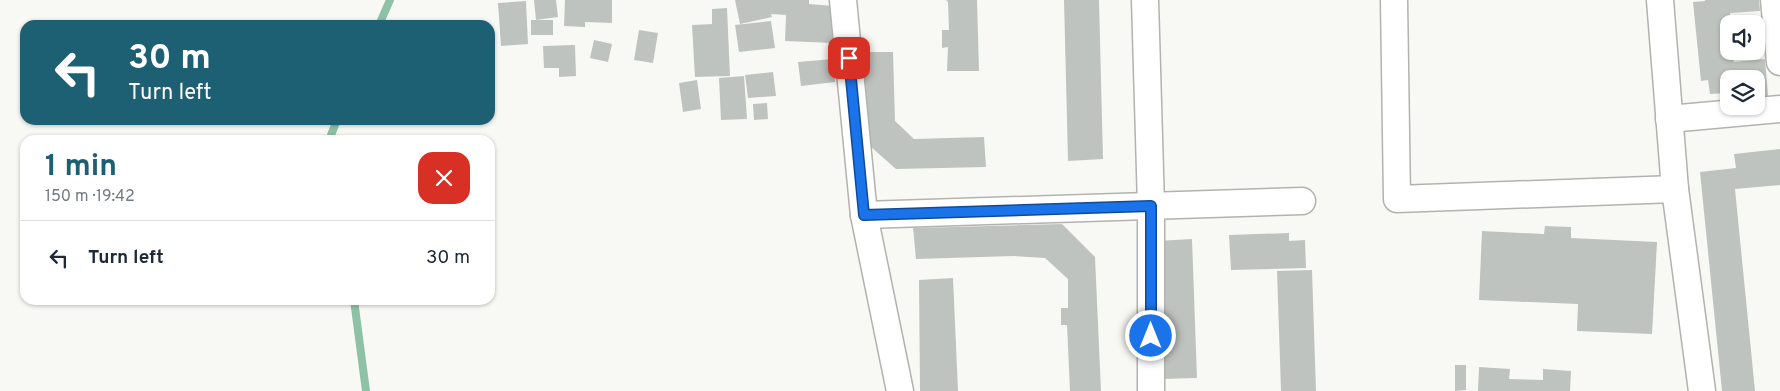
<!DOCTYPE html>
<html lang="en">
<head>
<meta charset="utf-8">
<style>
  :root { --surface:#fff; --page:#f6f6f7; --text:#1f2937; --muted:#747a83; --line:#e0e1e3; --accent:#1d6073 }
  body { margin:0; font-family:Overpass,sans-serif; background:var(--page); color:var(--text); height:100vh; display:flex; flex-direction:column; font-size:19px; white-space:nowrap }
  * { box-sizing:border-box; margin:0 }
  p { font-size:16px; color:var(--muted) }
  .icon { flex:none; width:28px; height:28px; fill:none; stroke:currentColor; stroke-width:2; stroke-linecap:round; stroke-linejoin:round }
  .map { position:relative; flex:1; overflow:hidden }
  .side { position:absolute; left:20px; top:135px; width:475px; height:170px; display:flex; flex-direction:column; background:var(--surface); border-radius:15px; box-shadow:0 1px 4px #0004 }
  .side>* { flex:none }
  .top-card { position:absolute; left:20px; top:20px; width:475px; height:105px; border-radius:15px; box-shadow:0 1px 4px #0004; background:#1d6073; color:#fff; overflow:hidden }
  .buttons { position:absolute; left:1720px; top:15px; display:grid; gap:10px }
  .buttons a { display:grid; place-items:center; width:45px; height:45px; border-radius:10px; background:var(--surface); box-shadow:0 1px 4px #0004; font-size:25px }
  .pin { position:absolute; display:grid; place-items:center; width:42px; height:42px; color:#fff; margin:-21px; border-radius:10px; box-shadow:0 2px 8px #0006 }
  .me { position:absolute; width:55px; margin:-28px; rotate:0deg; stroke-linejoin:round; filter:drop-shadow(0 0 4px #0008) }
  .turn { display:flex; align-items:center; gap:18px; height:105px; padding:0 25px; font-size:22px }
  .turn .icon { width:65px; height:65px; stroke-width:2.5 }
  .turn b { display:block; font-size:35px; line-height:42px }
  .round { display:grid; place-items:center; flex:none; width:52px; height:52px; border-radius:15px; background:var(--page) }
  .overview { display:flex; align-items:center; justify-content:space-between; height:85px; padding:0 25px }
  h1 { font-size:30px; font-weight:700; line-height:38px; color:var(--accent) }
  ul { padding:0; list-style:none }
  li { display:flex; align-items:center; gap:15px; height:75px; padding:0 25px; border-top:1px solid var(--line) }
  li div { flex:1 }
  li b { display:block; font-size:19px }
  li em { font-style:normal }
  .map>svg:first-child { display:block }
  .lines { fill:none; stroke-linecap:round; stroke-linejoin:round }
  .stream { stroke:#8ec1a6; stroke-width:8 }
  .building { fill:#bfc3bf }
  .street-casing { stroke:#b2b3af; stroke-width:29 }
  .street { stroke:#fff; stroke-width:26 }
  .route-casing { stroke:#114b97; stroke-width:12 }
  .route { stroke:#1a73e8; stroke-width:9 }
</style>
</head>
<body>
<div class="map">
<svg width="1780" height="391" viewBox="0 0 1780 391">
  <rect width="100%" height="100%" fill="#f8f9f4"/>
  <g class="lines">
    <!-- stream -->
    <g class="stream">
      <path d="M379 25 390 0"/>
      <path d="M331 140V135L337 120"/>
      <path d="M354 300 366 391"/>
    </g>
  </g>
  <!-- building -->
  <g class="building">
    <path d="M534 0H556L558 17 536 20Z"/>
    <path d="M565 0H612V23L585 22V27L564 26Z"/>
    <path d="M735 0H809V4L834 6 832 43 785 41 786 15 771 14 772 17 740 24Z"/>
    <path d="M946 0H977L979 71H947L948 47 942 48V30H949L948 2Z"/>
    <path d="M1064 0H1099L1103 159 1068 161Z"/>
    <path d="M1705 0H1759L1760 11 1730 13 1731 24H1729V51H1733L1734 62 1765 59 1768 96 1756 97V79H1729V93L1710 94 1708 80 1701 81 1693 2 1705 1Z"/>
    <path d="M526 1 528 44 501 46 498 3Z"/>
    <path d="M727 8 730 76 695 77 692 25 712 24V9Z"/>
    <rect x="531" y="20" width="22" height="15"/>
    <path d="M771 21 775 48 739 52 735 25Z"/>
    <path d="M639 30 658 33 653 63 634 60Z"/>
    <path d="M594 40 612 44 608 62 590 58Z"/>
    <path d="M575 45 576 76 559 77V68H544L543 46Z"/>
    <path d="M859 52H893L895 121 914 139 984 137 986 167 896 169 862 139Z"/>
    <path d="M833 59 835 82 801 86 798 62Z"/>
    <path d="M773 72 776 96 748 98 745 75Z"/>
    <path d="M744 76 747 119 721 120 719 78Z"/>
    <path d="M697 80 701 109 683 112 679 83Z"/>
    <path d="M767 103 768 119 754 120 753 104Z"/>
    <path d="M1780 149V185L1735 189 1755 391H1722L1700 172 1736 168 1734 154Z"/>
    <path d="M1062 224 1095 257 1101 391H1070L1067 325H1061V308H1068V279L1045 258 1014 256 916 259 913 228Z"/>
    <path d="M1545 226 1571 227V238L1657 242 1652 334 1577 331 1578 304 1479 300 1482 231 1544 234Z"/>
    <path d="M1289 233V241L1305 240 1306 268 1231 270 1229 235Z"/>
    <path d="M1192 239 1197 378 1162 379 1157 241Z"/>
    <path d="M1312 270 1316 391H1281L1277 271Z"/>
    <path d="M953 278 958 391H920L919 280Z"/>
    <path d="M1455 365H1466V390L1455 391Z"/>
    <path d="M1479 367 1510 369 1509 379 1543 380V369L1571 371 1570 391H1478Z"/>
  </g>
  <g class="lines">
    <defs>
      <g id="street">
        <path d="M843 0 864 215 900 391"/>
        <path d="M1145 0 1151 206V391"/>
        <path d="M1394 0 1397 199 1675 189"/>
        <path d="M1660 0 1675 189 1702 391"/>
        <path d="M1774 0 1780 62"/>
        <path d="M1669 119 1780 109"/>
        <path d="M864 215 1302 201"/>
      </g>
    </defs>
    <!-- street casing -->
    <use href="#street" class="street-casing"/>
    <!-- street -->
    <use href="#street" class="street"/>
  </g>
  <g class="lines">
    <defs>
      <path id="route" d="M849 58 864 215 1151 206V336"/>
    </defs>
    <!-- route casing -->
    <use href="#route" class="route-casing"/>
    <!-- route -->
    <use href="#route" class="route"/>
  </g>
</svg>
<div class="buttons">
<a><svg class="icon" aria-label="sound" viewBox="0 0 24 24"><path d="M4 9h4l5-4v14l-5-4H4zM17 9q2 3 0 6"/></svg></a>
<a><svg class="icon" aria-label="layers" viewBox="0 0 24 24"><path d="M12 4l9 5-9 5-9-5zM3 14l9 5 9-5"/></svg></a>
</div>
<div class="pin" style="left:849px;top:58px;background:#d93025"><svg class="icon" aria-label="arrive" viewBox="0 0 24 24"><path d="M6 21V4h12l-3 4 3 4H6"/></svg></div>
<svg class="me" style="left:1151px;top:336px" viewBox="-20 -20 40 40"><circle r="17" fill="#1a73e8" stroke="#fff" stroke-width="3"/><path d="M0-11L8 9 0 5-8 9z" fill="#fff"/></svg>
<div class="top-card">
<div class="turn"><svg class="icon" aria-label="left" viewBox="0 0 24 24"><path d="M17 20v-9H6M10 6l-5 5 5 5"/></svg><div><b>30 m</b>Turn left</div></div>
</div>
<section class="side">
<div class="overview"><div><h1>1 min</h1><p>150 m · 19:42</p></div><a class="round" style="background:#d93025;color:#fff"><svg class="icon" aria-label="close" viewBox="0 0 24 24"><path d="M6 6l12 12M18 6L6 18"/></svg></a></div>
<ul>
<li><svg class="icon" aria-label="left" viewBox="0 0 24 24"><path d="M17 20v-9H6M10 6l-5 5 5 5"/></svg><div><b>Turn left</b></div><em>30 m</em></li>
</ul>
</section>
</div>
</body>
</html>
